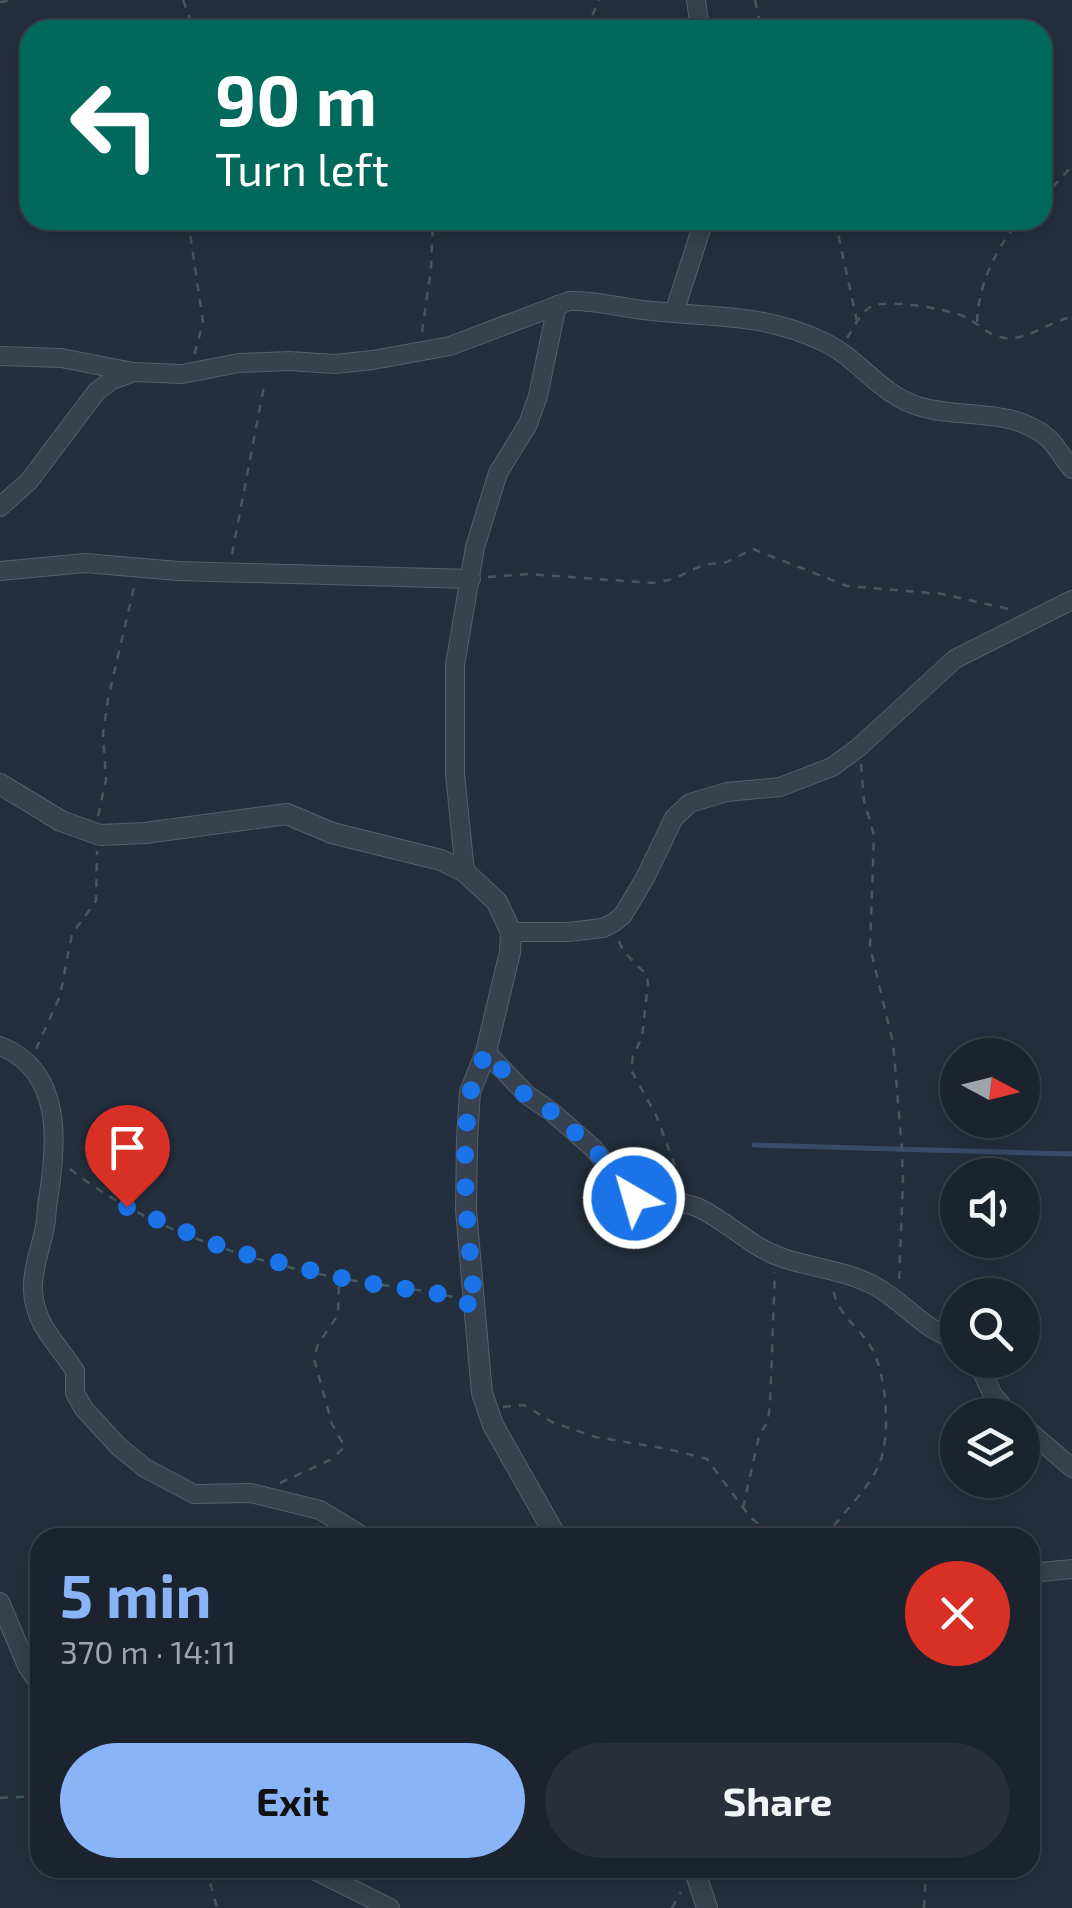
<!DOCTYPE html>
<html lang="en">
<head>
<meta charset="utf-8">
<style>
  :root { --surface:#1b232e; --page:#282f3a; --text:#f1f3f6; --muted:#a0a4aa; --line:#39404a; --accent:#8ab4f8 }
  body { margin:0; font-family:"Exo 2",sans-serif; background:var(--page); color:var(--text); height:100vh; display:flex; flex-direction:column; font-size:38px; white-space:nowrap }
  * { box-sizing:border-box; margin:0 }
  p { font-size:32px; color:var(--muted) }
  .icon { flex:none; width:55px; height:55px; fill:none; stroke:currentColor; stroke-width:2; stroke-linecap:round; stroke-linejoin:round }
  .map { position:relative; flex:1; overflow:hidden }
  .sheet { position:absolute; left:30px; top:1528px; width:1010px; height:350px; display:flex; flex-direction:column; background:var(--surface); border-radius:30px; box-shadow:0 5px 25px #0003,0 0 0 2px var(--line) }
  .sheet>* { flex:none }
  .top-card { position:absolute; left:20px; top:20px; width:1032px; height:210px; border-radius:30px; box-shadow:0 5px 25px #0003,0 0 0 2px var(--line); background:#00695c; color:#fff; overflow:hidden }
  .needle { width:65px; rotate:97deg }
  .tools { position:absolute; left:940px; top:1038px; display:grid; gap:20px }
  .tools a { display:grid; place-items:center; width:100px; height:100px; border-radius:50%; background:var(--surface); box-shadow:0 5px 25px #0003,0 0 0 2px var(--line); font-size:50px }
  .pin { position:absolute; display:grid; place-items:center; width:85px; height:85px; color:#fff; margin:-102px -42px; border-radius:50% 50% 50% 0; rotate:-45deg; box-shadow:0 0 10px #0007 }
  .pin .icon { rotate:45deg }
  .me { position:absolute; width:110px; margin:-55px; rotate:322deg; stroke-linejoin:round; filter:drop-shadow(0 0 8px #0008) }
  .turn { display:flex; align-items:center; gap:35px; height:210px; padding:0 30px; font-size:45px }
  .turn .icon { width:130px; height:130px; stroke-width:2.5 }
  .turn b { display:block; font-size:70px; line-height:85px }
  .round { display:grid; place-items:center; flex:none; width:105px; height:105px; border-radius:52px; background:var(--page) }
  .overview { display:flex; align-items:center; justify-content:space-between; height:170px; padding:0 30px }
  h1 { font-size:60px; font-weight:700; line-height:75px; color:var(--accent) }
  .cta { display:flex; gap:20px; margin-top:auto; padding:20px 30px }
  .cta a { flex:1; height:115px; border-radius:60px; background:var(--accent); color:#111; font-size:40px; font-weight:700; line-height:115px; text-align:center }
  .cta a+a { background:var(--page); color:var(--text) }
  .map>svg:first-child { display:block }
  .lines { fill:none; stroke-linecap:round; stroke-linejoin:round }
  .stream { stroke:#394c67; stroke-width:5 }
  .minor-casing { stroke:#565f6c; stroke-width:20 }
  .tertiary-casing { stroke:#565f6c; stroke-width:22 }
  .path { stroke:#44595c; stroke-width:2.5; stroke-dasharray:8 8; stroke-linecap:butt }
  .minor { stroke:#38414e; stroke-width:18 }
  .tertiary { stroke:#38414e; stroke-width:20 }
  .route { stroke:#1a73e8; stroke-width:18; stroke-dasharray:0 32.4 }
</style>
</head>
<body>
<div class="map">
<svg width="1072" height="1908" viewBox="0 0 1072 1908">
  <rect width="100%" height="100%" fill="#242f3e"/>
  <g class="lines">
    <!-- stream -->
    <path class="stream" d="M754 1145 1072 1154"/>
    <defs>
      <g id="minor">
        <path d="M696 0 700 30"/>
        <path d="M674 313 704 220"/>
        <path d="M0 356 61 358 133 372"/>
        <path d="M0 507 29 481 97 391 112 380 134 372 182 374 239 363 289 361 335 364 373 360 450 346 569 301C598 300 624 309 652 311 716 318 763 313 824 342 858 358 881 395 918 406 961 420 1012 406 1049 439 1058 448 1064 460 1072 469"/>
        <path d="M0 571 85 563 178 571 471 579"/>
        <path d="M465 872 455 774V665L475 547 498 473 528 424 538 396 557 305"/>
        <path d="M511 932H568L603 928 613 923 623 915 645 878 674 818 690 803 727 792 780 787 832 767 858 748 955 659 1072 600"/>
        <path d="M0 1046C64 1071 57 1145 48 1200 46 1210 47 1221 44 1231 40 1251 32 1270 33 1291 35 1326 58 1344 75 1371V1393L84 1409 119 1447 145 1468 194 1494 251 1493 320 1510 366 1538"/>
        <path d="M486 1052 527 1095 552 1112 594 1149 634 1198C656 1203 681 1199 701 1209 729 1223 750 1246 780 1257 811 1268 845 1270 875 1286 905 1302 923 1331 958 1340"/>
        <path d="M976 1360 993 1395 1010 1415"/>
        <path d="M1022 1425 1072 1468"/>
        <path d="M1030 1573 1072 1569"/>
        <path d="M0 1602 27 1666 40 1685"/>
        <path d="M310 1868 390 1908"/>
      </g>
      <g id="tertiary">
        <path d="M0 784 61 821 100 835 145 833 287 814 332 833 441 860 465 872 497 902 511 932 510 952 486 1052 470 1092 467 1139 466 1210 479 1360 482 1393 493 1425 557 1538"/>
        <path d="M694 1868 707 1908"/>
      </g>
    </defs>
    <!-- minor casing -->
    <use href="#minor" class="minor-casing"/>
    <!-- tertiary casing -->
    <use href="#tertiary" class="tertiary-casing"/>
    <!-- path -->
    <g class="path">
      <path d="M183 0 194 30"/>
      <path d="M755 0 761 30"/>
      <path d="M0 2 12 0"/>
      <path d="M586 30 599 0"/>
      <path d="M1042 199 1072 166"/>
      <path d="M188 220 203 322 194 356"/>
      <path d="M835 220 857 321"/>
      <path d="M977 322C978 285 996 248 1020 220"/>
      <path d="M422 332 431 269 433 220"/>
      <path d="M847 338C854 328 860 313 870 307 885 298 947 309 963 316 979 323 987 336 1005 338 1030 340 1049 321 1072 317"/>
      <path d="M232 554 265 381"/>
      <path d="M488 577 528 574 653 583 673 579 703 565 727 562 753 549 847 586 942 594 1013 610"/>
      <path d="M861 764 864 801 874 835 870 947 893 1043 902 1149 903 1183 899 1281"/>
      <path d="M98 816 106 780 103 733 108 699 135 583"/>
      <path d="M619 941 623 951 647 975 648 984 642 1037 633 1056 631 1070 656 1115 683 1187"/>
      <path d="M36 1049 60 996 72 934 96 901 97 851"/>
      <path d="M70 1169C150 1232 257 1264 356 1281 389 1287 424 1289 456 1298"/>
      <path d="M503 1407 524 1405 552 1422 595 1437 668 1449 707 1459 750 1517 776 1538"/>
      <path d="M280 1483 330 1460 345 1447 332 1424 314 1359 318 1344 338 1315 339 1279"/>
      <path d="M743 1508 759 1436 768 1421 770 1404 775 1272"/>
      <path d="M824 1538C841 1515 864 1494 877 1469 892 1441 887 1374 871 1347 857 1324 839 1318 833 1289"/>
      <path d="M0 1798 40 1796"/>
      <path d="M206 1868 217 1908"/>
      <path d="M672 1908 681 1892"/>
      <path d="M924 1908 926 1868"/>
    </g>
    <!-- minor -->
    <use href="#minor" class="minor"/>
    <!-- tertiary -->
    <use href="#tertiary" class="tertiary"/>
  </g>
  <g class="lines">
    <!-- route -->
    <path class="route" d="M127 1207 229 1250 354 1281 454 1296 475 1308C469 1238 459 1166 470 1096 472 1081 480 1066 486 1052L526 1096 552 1112 594 1149 634 1198"/>
  </g>
</svg>
<div class="tools">
<a><svg class="needle" viewBox="-14 -14 28 28"><path d="M0-13l5 13h-10z" fill="#e53935"/><path d="M0 13l5-13h-10z" fill="#a0a4aa"/></svg></a>
<a><svg class="icon" aria-label="sound" viewBox="0 0 24 24"><path d="M4 9h4l5-4v14l-5-4H4zM17 9q2 3 0 6"/></svg></a>
<a><svg class="icon" aria-label="search" viewBox="0 0 24 24"><circle cx="10" cy="10" r="6"/><path d="M15 15l6 6"/></svg></a>
<a><svg class="icon" aria-label="layers" viewBox="0 0 24 24"><path d="M12 4l9 5-9 5-9-5zM3 14l9 5 9-5"/></svg></a>
</div>
<div class="pin" style="left:127px;top:1207px;background:#d93025"><svg class="icon" aria-label="arrive" viewBox="0 0 24 24"><path d="M6 21V4h12l-3 4 3 4H6"/></svg></div>
<svg class="me" style="left:634px;top:1198px" viewBox="-20 -20 40 40"><circle r="17" fill="#1a73e8" stroke="#fff" stroke-width="3"/><path d="M0-11L8 9 0 5-8 9z" fill="#fff"/></svg>
<div class="top-card">
<div class="turn"><svg class="icon" aria-label="left" viewBox="0 0 24 24"><path d="M17 20v-9H6M10 6l-5 5 5 5"/></svg><div><b>90 m</b>Turn left</div></div>
</div>
<section class="sheet">
<div class="overview"><div><h1>5 min</h1><p>370 m · 14:11</p></div><a class="round" style="background:#d93025;color:#fff"><svg class="icon" aria-label="close" viewBox="0 0 24 24"><path d="M6 6l12 12M18 6L6 18"/></svg></a></div>
<div class="cta"><a>Exit</a><a>Share</a></div>
</section>
</div>
</body>
</html>
